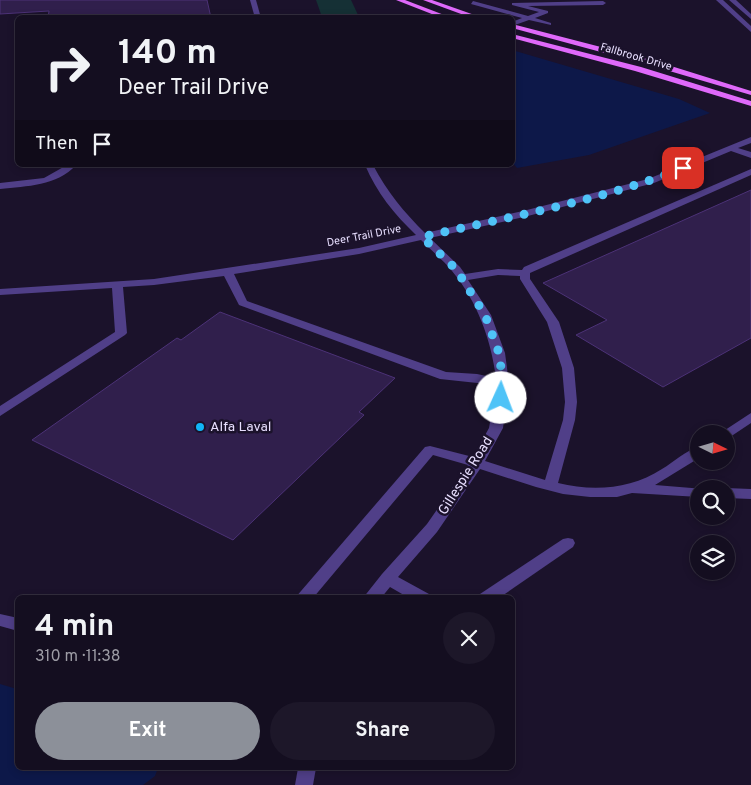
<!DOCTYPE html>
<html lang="en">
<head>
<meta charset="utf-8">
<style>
  :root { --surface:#140e20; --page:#1d1729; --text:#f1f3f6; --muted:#9d9ca5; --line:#332e3e; --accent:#8c9099 }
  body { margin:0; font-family:Overpass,sans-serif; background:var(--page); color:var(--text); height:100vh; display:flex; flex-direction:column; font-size:19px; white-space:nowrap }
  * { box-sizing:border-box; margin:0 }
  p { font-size:16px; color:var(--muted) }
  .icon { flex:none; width:28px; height:28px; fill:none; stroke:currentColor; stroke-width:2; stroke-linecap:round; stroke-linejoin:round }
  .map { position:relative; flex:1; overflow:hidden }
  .drawer { position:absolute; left:15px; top:595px; width:500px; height:175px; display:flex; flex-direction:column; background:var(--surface); border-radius:8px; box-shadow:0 2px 8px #0003,0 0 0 1px var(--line) }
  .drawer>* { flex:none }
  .guide { position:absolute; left:15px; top:15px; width:500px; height:152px; border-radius:8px; box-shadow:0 2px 8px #0003,0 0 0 1px var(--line); background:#140e20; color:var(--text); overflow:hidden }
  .needle { width:32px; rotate:95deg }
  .fabs { position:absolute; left:690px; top:425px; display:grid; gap:10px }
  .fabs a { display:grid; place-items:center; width:45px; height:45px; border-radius:50%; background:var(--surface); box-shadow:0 2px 8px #0003,0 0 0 1px var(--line); font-size:25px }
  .pin { position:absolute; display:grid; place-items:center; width:42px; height:42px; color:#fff; margin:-21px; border-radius:10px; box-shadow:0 2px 8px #0006 }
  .me { position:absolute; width:55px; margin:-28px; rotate:2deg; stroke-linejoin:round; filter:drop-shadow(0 0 4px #0008) }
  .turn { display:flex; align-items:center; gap:18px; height:105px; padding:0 20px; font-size:22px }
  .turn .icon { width:65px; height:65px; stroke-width:2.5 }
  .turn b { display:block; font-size:35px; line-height:42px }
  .then { display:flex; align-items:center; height:48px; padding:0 20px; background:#0003; gap:10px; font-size:19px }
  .round { display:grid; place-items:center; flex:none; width:52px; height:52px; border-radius:26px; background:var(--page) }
  .overview { display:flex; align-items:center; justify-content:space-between; height:85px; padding:0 20px }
  h1 { font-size:30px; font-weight:700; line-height:38px }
  .action { display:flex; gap:10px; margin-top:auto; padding:10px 20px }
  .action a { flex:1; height:58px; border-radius:30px; background:var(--accent); color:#fff; font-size:20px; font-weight:700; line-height:58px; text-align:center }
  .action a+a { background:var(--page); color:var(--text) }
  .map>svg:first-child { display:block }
  .green { fill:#153035 }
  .water { fill:#0d1849 }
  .building { fill:#301f4c; stroke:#4c3277 }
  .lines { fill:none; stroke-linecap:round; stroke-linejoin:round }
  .minor { fill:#503f88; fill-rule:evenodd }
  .major { fill:#df69fa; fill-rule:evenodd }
  .route { stroke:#4fc3f7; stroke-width:9; stroke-dasharray:0 16.2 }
  .poi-dot { fill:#11b5f7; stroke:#1b122b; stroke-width:2 }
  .labels { text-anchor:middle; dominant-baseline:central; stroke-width:5; stroke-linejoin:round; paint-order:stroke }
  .far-street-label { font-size:11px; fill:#e7defe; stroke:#1b122b }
  .poi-label { font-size:14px; fill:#e7defe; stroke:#1b122b; text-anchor:start }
  .street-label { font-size:14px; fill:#e7defe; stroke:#1b122b }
</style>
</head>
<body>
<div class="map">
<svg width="751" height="785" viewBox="0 0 751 785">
  <rect width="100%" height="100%" fill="#1b122b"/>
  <!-- green -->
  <path class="green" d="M316 0H351L359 17H322Z"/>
  <!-- water -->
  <g class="water">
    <path d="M512 50 679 99 710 113 589 155 517 168 512 162Z"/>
    <path d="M0 684 17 689 18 768H158L155 776 143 785H0Z"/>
  </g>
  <!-- building -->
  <g class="building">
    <path d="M0 0H207L211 18H48L49 11 0 14Z"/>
    <path d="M751 190V338L663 387 576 335 607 320 543 283Z"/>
    <path d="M220 312 395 378 359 412 364 415 233 540 32 440 177 338 181 340Z"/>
  </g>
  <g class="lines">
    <!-- minor -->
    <g class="minor">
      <path d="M250 0H256L261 18H255Z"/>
      <path d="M716 0H723L751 26V32Z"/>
      <path d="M729 0H736L751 14V19Z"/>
      <path d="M473 1 528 16 539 12 512 5V3L603 1 606 3 603 5 528 6 548 11V13L535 18 551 23V25L529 20 512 26V22L522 18 471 4Z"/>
      <path d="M751 137V143L738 148 751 152V158L731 151 654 183 524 217 430 238 460 267 465 274 498 269 522 270 524 267 751 169V175L530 273V279L559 322 574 368 577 402 575 420 558 483C594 492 631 489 662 469 674 462 686 450 699 447V458L655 485 704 489H699V497L632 493 617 497H590L563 494 536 487 480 469 437 532 398 577 429 594 431 598H409L390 587 381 598H363L382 574 427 524 468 465 433 455 313 598H295L425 447 430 446 473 457 489 428 496 385 440 379 239 305 224 276 154 285 123 287 127 333 125 335 0 416V406L115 332 112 288 0 295V289L154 279 359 248 416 235C394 214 377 193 365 165H373C387 192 404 212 425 233L523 211 648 179ZM421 240C431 250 443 260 452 271 477 301 491 339 496 378L477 374 446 372 247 301 234 274 359 254ZM498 275 520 276V279L547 322 562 368 565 402 563 420 545 480 485 461 503 428 509 383 505 353 491 315 468 280Z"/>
      <path d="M67 165H76C57 186 27 186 0 189V183L44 178Z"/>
      <path d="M751 413V423L730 437 726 438V434H719Z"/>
      <path d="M726 488 751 489V499L726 498V489H724Z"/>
      <path d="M568 538 573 539 575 543 573 547 499 598H478L480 594 563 539Z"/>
      <path d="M0 614 18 618V631L0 626Z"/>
      <path d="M298 768H316L313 785H295Z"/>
    </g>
    <!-- major -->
    <g class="major">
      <path d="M396 0H405L452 18H442Z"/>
      <path d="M423 0H432L483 18H472Z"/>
      <path d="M512 24 655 61 751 91V95L649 65 512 28Z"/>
      <path d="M512 34 641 67 751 101V106L635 71 512 38Z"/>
    </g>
  </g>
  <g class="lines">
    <!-- route -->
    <path class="route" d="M501 398 503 383 499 353 485 315 456 269 422 237C508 217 601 201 683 168"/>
  </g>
  <!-- markers -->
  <circle class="poi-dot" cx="200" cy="427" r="5"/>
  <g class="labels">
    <!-- far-street labels -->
    <g class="far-street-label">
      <text transform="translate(636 57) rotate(16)">Fallbrook Drive</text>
      <text transform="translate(364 236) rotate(-11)">Deer Trail Drive</text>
    </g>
    <!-- poi labels -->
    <g class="poi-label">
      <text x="210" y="427">Alfa Laval</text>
    </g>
    <!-- street labels -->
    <g class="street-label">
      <text transform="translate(466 476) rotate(-58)">Gillespie Road</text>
    </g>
  </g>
</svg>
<div class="fabs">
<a><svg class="needle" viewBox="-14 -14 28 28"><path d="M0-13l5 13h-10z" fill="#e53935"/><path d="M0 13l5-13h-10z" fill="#9d9ca5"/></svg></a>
<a><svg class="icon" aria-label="search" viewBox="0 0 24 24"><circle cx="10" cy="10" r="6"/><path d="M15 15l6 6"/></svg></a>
<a><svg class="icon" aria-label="layers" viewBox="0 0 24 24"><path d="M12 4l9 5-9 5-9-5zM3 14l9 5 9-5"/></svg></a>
</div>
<div class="pin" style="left:683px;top:168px;background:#d93025"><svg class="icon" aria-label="arrive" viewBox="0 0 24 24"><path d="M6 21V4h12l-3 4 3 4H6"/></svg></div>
<svg class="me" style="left:501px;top:398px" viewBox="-20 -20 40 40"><circle r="19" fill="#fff"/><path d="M0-13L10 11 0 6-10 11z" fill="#4fc3f7"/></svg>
<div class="guide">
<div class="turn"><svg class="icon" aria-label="right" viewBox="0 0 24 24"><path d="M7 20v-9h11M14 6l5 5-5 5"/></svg><div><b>140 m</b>Deer Trail Drive</div></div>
<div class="then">Then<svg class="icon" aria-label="arrive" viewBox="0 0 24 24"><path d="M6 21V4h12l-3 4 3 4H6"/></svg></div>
</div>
<section class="drawer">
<div class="overview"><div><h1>4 min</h1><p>310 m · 11:38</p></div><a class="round"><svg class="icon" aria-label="close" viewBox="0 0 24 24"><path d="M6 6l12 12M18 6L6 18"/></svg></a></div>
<div class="action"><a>Exit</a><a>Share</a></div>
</section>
</div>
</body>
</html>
